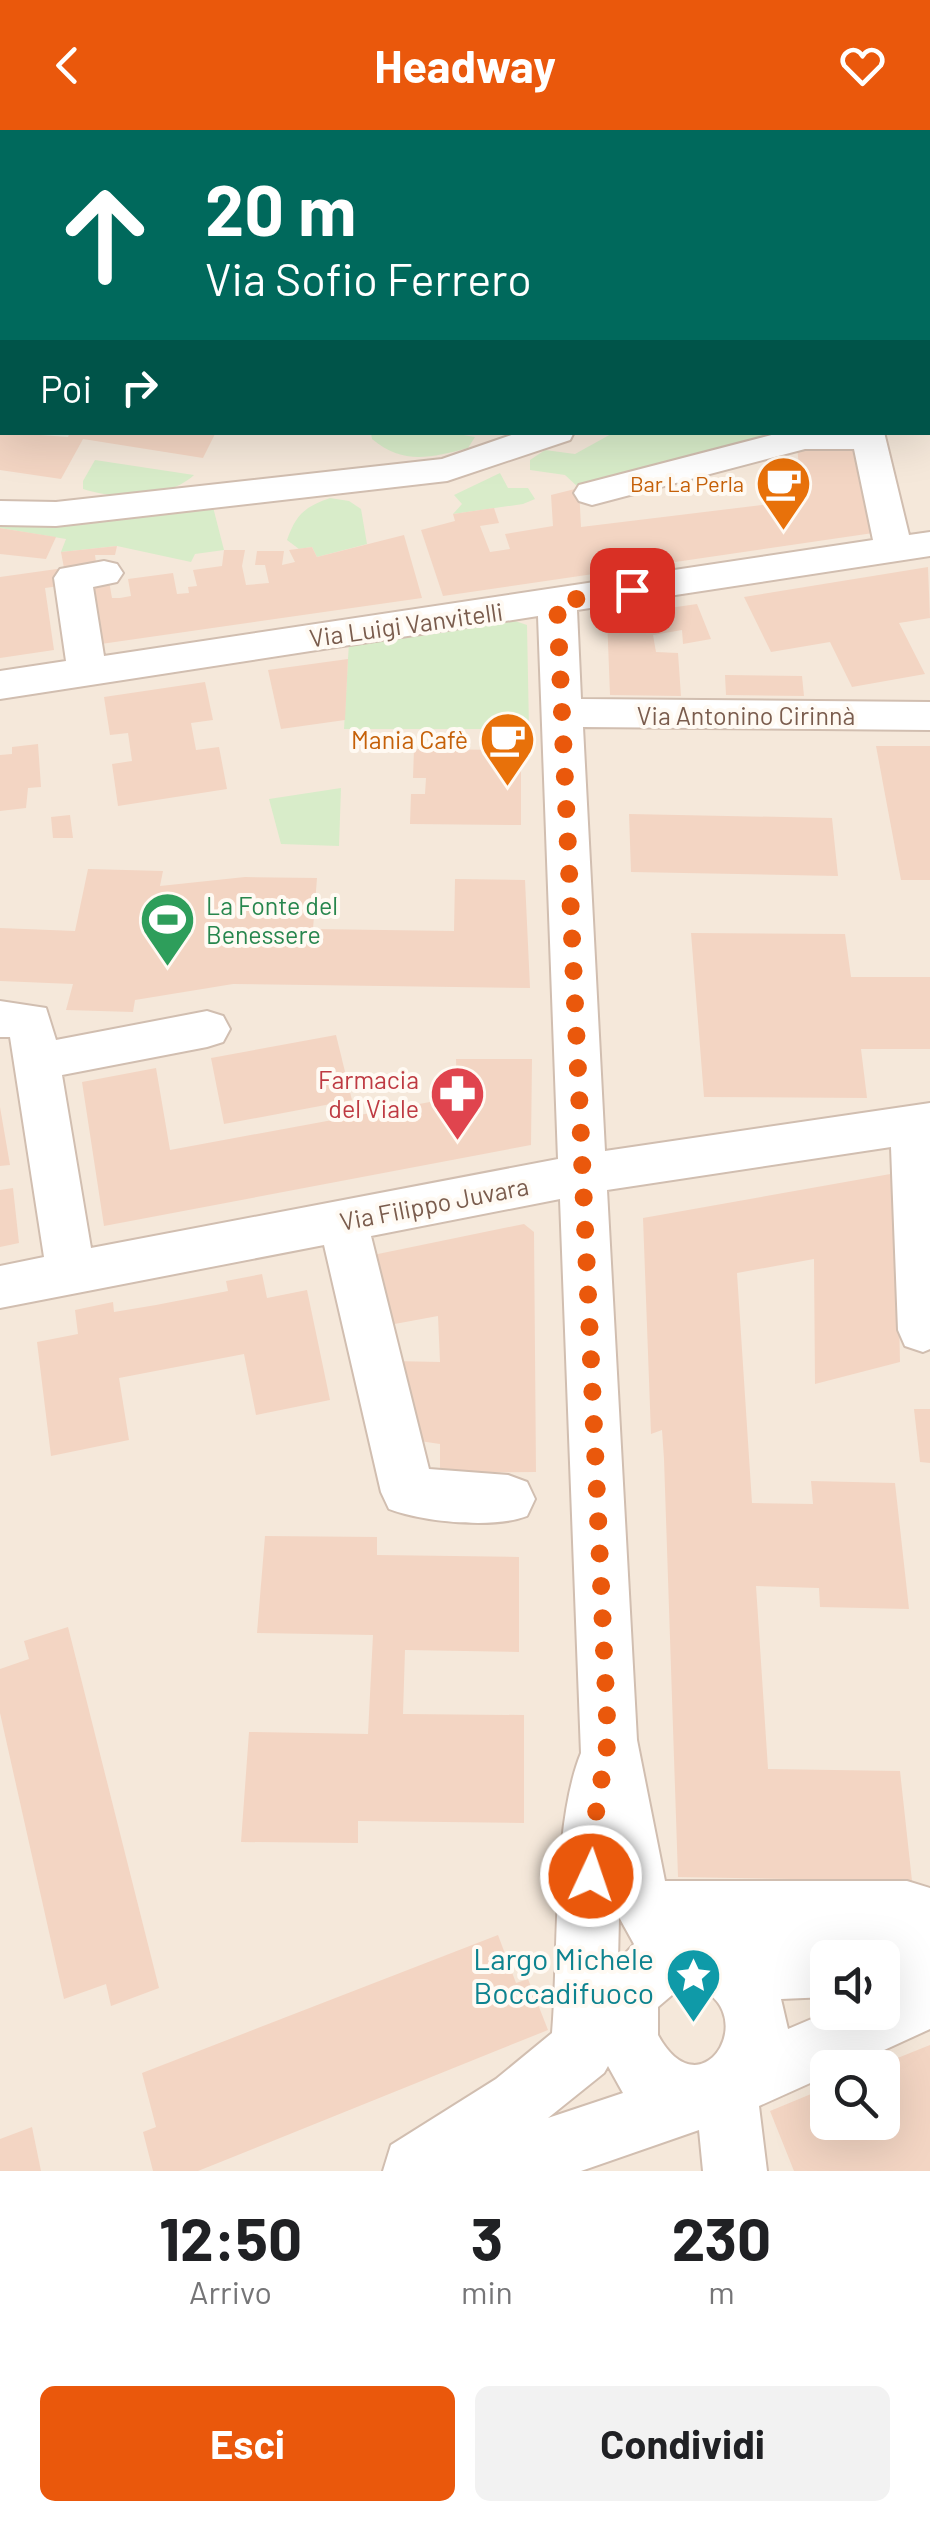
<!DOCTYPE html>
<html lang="it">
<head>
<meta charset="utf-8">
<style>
  :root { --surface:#fff; --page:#f2f2f2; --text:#202124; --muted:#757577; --accent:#ea580c }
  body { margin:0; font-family:Barlow,sans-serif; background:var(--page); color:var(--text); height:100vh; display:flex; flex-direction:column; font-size:38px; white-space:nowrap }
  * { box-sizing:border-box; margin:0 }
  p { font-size:32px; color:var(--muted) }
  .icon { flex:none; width:55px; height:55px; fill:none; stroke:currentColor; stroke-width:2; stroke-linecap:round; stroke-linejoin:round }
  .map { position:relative; height:2041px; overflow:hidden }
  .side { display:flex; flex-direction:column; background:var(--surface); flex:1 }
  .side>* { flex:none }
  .hud { position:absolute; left:0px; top:0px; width:930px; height:305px; box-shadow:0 10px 40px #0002; background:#00695c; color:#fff; overflow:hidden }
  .fabs { position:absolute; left:810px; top:1810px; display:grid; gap:20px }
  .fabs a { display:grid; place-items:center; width:90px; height:90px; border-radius:15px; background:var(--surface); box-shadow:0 10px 40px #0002; font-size:50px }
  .pin { position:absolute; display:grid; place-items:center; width:85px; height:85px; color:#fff; margin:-42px; border-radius:20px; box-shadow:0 5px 15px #0006 }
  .me { position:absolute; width:110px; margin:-55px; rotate:3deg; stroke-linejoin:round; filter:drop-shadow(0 0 8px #0008) }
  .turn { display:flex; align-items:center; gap:35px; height:210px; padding:0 40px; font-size:45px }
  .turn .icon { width:130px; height:130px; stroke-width:2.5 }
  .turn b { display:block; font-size:70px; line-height:85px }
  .then { display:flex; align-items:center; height:95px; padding:0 40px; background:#0003; gap:20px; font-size:38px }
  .eta { display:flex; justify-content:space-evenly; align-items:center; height:170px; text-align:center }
  .eta b { font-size:60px; font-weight:700; line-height:70px }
  .button { display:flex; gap:20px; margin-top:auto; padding:20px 40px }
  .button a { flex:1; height:115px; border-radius:15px; background:var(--accent); color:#fff; font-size:40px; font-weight:700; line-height:115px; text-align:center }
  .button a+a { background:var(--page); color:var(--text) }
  header { display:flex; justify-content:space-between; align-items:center; height:130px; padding:0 40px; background:var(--accent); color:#fff; font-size:45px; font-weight:700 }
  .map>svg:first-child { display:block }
  .residential { fill:#f5e8da; fill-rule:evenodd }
  .green { fill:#d8ecc9 }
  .building { fill:#f3d5c3 }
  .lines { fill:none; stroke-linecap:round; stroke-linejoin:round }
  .minor-casing { stroke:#d1beb0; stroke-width:4 }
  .minor { fill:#fff; fill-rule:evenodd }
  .route { stroke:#ea580c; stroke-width:18; stroke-dasharray:0 32.4 }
  .labels { text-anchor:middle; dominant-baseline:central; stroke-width:8; stroke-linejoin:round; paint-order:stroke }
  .far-food-label { font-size:22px; fill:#c56008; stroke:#fffaf3; text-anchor:end }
  .street-label { font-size:25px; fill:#7a5c4d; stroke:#fffaf3 }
  .food-label { font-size:25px; fill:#c56008; stroke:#fffaf3; text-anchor:end }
  .leisure-label { font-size:25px; fill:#27864d; stroke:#fffaf3; text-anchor:start }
  .health-label { font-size:25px; fill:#be3a42; stroke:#fffaf3; text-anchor:end }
  .near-culture-label { font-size:30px; fill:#0d838f; stroke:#fffaf3; text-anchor:end }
</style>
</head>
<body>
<header><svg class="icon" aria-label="back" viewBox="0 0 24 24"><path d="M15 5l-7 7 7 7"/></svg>Headway<svg class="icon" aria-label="heart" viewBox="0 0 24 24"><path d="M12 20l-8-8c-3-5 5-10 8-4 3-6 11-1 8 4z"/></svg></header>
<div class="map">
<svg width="930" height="2041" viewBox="0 0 930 2041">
  <rect width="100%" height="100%" fill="#fdf6ec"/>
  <!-- residential -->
  <path class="residential" d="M0 0H930V2041H0ZM2 2H928V302H2ZM828 1828H882V1882H828ZM828 1938H882V1992H828Z"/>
  <!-- green -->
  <g class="green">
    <path d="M446 302 475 307 468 318C430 328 403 335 372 309L371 303Z"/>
    <path d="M613 303H807L579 358 565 345 530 340V330L545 320 575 324Z"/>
    <path d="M95 330 194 345C168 369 116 370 83 359V351Z"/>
    <path d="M500 343 508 358H528L535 369 523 374 453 384 462 374 454 365Z"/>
    <path d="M330 368 349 371 361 379 367 414 317 427 312 417 299 419 287 410C296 385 304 377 330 368Z"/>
    <path d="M213 377 224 420 195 424 191 432 117 416 61 422 66 409 0 398V393Z"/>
    <path d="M509 489 527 495 529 599H344L349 512Z"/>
    <path d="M341 658 339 716 281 714 269 669Z"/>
  </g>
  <!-- building -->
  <g class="building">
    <path d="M0 302 68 307 70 302H216L203 328 83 309 61 349 0 340Z"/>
    <path d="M797 318H864L880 402 443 466 421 400 455 391 453 384 494 378 499 393 480 396 490 422 510 419 505 404 553 396 551 365 579 358 581 397 803 370Z"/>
    <path d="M0 398 56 407 46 429 0 424Z"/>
    <path d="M404 405 422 468 94 515 84 455 109 451 112 468H120L131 466 128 449 173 443 177 464 189 463 188 457 197 456 193 440 222 436 224 420H245L242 436 246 455 269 453 265 435H255L257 421H284L282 435 295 432 289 420 312 417 317 427Z"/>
    <path d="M117 416 115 425H95L97 439 67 455 45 458 54 520 0 528V447L64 438 61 422Z"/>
    <path d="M928 437 930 488 899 493 925 544 852 557 830 512 771 522 744 467Z"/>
    <path d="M697 474 711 509 683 514 682 500 653 505 656 522 678 523 681 566 610 565 607 487Z"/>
    <path d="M348 529 345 590 281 599 268 540Z"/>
    <path d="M725 545 802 546 804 566 726 565Z"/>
    <path d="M205 552 213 590 191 593 196 620 219 617 227 659 118 676 112 634 132 631 128 603 110 605 104 567Z"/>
    <path d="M38 614 41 657 28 658 26 678 0 681V625L12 624V617Z"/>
    <path d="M876 616H930V750H901Z"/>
    <path d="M414 619 521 620V695L410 694 411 664H425L426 648H413Z"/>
    <path d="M629 684 832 688 838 746 631 742Z"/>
    <path d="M70 685 73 708H53L51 687Z"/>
    <path d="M88 739 163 741 160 756 245 747 317 748 313 799 454 801 455 749 525 750 530 858 233 854 135 870 133 882 66 880 73 854 0 851V798L75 801Z"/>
    <path d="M691 803 845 804 851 847H930V919H861L867 968 704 967Z"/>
    <path d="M336 905 352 970 224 994 211 928Z"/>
    <path d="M456 929H532L531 1015 104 1096 82 952 156 938 170 1020 457 967Z"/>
    <path d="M0 977 10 1035 0 1036Z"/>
    <path d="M896 1043 900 1232 815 1254 814 1129 737 1143 752 1373 813 1374 811 1351 895 1353 909 1479 820 1477 819 1458 756 1456 768 1639 900 1641 912 1751 678 1747 664 1329 662 1300 651 1304 643 1088Z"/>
    <path d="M13 1058 19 1113 0 1117V1060Z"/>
    <path d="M524 1094 534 1102 536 1342 440 1343V1314L413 1310 392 1231 440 1232 438 1186 389 1195 373 1125Z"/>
    <path d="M262 1144 267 1168 307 1160 330 1270 256 1285 244 1224 119 1248 129 1310 51 1326 37 1212 78 1204 75 1180 113 1172 114 1182 156 1175 228 1161 226 1151Z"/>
    <path d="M914 1279H930V1333L920 1332Z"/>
    <path d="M265 1406 377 1407V1425L519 1427V1522L405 1520 403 1584 524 1585V1693L358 1691V1713L241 1712 249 1602 368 1604 373 1505 257 1503Z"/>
    <path d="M68 1497 159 1858 111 1876 106 1854 64 1869 0 1583V1539L29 1529 24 1511Z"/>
    <path d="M498 1805 516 1853 528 1849 548 1900 198 2041H153L143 2002 156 1997 142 1943Z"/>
    <path d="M930 1915V2041H794L770 1981 828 1957V1992H882V1938L875 1937Z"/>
    <path d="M32 1997 41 2041H0V2009Z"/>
  </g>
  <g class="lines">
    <defs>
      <g id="minor">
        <rect x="722" y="0" width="30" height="2"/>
        <rect x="869" y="0" width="30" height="2"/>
        <path d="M2 82V102L0 103V83Z"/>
        <path d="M928 123 930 124V144L928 143Z"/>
        <rect x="0" y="150" width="2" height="20"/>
        <rect x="928" y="191" width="2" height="20"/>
        <path d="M2 254V276L0 277V255Z"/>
        <path d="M520 302H574L570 310 447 351 56 396 0 395V371L56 372 442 329Z"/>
        <path d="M783 302H884L909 405 930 402V426L577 480 581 569 930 572V600L583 597 605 1021 930 973V1219L923 1222 905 1216 898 1200 891 1017 607 1060 637 1610 665 1751H907L930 1758V1899L845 1938H828V1945L759 1976 767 2041H703L699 2000 581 2041H383L391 2015 496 1949 552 1903C559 1824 552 1694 581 1623L560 1069 371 1106 429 1339 508 1345 527 1352 535 1369 527 1386C494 1399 423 1392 389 1379L381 1362 324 1115 0 1178V1136L44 1127 10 907H0V871L46 878 56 910 207 881 223 886 230 899 223 912 207 917 62 945 91 1118 558 1029 538 486 0 569V541L66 531 54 448 60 439 104 431 117 434 123 443 117 452 93 457 104 526 873 410 854 319H805L592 375 579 371 574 363 579 355ZM619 1787 634 1814 618 1831ZM841 1811H862L854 1826 850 1814ZM828 1828H882V1882H828L788 1899 781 1869 828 1867ZM685 1854C769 1871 704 1989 658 1905V1877ZM608 1936 623 1963 548 1988 604 1943Z"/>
      </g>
    </defs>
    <!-- minor casing -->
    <use href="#minor" class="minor-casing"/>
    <!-- minor -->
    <use href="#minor" class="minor"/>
  </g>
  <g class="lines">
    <!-- route -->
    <path class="route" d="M591 1746 592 1707 608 1610 557 472 632 460"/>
  </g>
  <!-- icons -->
  <defs>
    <symbol id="cafe-pin" viewBox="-11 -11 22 30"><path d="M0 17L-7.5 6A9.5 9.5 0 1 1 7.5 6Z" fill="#e8710a" stroke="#fffaf3"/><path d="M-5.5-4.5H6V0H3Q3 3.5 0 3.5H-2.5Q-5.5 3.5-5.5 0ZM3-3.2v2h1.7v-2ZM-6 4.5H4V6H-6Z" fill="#fff"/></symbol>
    <symbol id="stadium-pin" viewBox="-11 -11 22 30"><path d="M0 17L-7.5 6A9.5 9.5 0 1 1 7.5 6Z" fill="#2e9e5b" stroke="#fffaf3"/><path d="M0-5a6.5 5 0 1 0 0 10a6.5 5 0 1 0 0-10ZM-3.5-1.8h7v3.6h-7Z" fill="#fff"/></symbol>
    <symbol id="pharmacy-pin" viewBox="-11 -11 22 30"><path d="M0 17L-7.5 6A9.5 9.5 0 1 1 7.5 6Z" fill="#e0444e" stroke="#fffaf3"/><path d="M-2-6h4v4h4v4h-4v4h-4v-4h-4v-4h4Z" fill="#fff"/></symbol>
    <symbol id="sight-pin" viewBox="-11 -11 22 30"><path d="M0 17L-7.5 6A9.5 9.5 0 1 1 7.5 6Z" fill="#0f9aa8" stroke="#fffaf3"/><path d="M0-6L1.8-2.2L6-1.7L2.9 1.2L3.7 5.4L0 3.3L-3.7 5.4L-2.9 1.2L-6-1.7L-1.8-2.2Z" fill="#fff"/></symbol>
  </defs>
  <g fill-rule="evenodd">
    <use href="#cafe-pin" x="752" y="322" width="63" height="86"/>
    <use href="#cafe-pin" x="476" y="578" width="63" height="86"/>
    <use href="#stadium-pin" x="136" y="758" width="63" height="86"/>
    <use href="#pharmacy-pin" x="426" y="932" width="63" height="86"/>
    <use href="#sight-pin" x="662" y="1814" width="63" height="86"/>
  </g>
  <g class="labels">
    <!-- far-food labels -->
    <g class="far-food-label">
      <text x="744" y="353">Bar La Perla</text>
    </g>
    <!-- street labels -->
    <g class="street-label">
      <text transform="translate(406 494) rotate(-8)">Via Luigi Vanvitelli</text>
      <text x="746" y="585">Via Antonino Cirinnà</text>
      <text transform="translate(434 1073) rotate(-11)">Via Filippo Juvara</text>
    </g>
    <!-- food labels -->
    <g class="food-label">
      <text x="468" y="609">Mania Cafè</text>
    </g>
    <!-- leisure labels -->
    <g class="leisure-label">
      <text x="206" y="775">La Fonte del<tspan x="206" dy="29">Benessere</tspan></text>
    </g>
    <!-- health labels -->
    <g class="health-label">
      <text x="419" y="949">Farmacia<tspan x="419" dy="29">del Viale</tspan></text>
    </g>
    <!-- near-culture labels -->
    <g class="near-culture-label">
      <text x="654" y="1828">Largo Michele<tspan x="654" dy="34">Boccadifuoco</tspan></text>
    </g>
  </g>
</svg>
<div class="fabs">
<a><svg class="icon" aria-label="sound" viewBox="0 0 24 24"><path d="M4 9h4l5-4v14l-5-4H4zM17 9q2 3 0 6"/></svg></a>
<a><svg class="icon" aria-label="search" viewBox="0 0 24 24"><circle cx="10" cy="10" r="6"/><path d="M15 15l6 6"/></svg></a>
</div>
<div class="pin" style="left:632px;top:460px;background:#d93025"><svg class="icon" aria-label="arrive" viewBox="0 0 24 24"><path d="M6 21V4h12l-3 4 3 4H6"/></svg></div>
<svg class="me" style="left:591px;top:1746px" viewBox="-20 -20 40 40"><circle r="17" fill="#ea580c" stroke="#fff" stroke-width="3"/><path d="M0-11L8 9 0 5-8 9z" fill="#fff"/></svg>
<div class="hud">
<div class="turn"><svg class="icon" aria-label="ahead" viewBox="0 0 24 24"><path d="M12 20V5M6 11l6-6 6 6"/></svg><div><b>20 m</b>Via Sofio Ferrero</div></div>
<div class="then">Poi<svg class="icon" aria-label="right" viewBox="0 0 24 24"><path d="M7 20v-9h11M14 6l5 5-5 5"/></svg></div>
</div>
</div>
<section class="side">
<div class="eta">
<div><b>12:50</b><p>Arrivo</p></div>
<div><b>3</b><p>min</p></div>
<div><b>230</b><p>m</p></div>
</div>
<div class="button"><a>Esci</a><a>Condividi</a></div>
</section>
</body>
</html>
